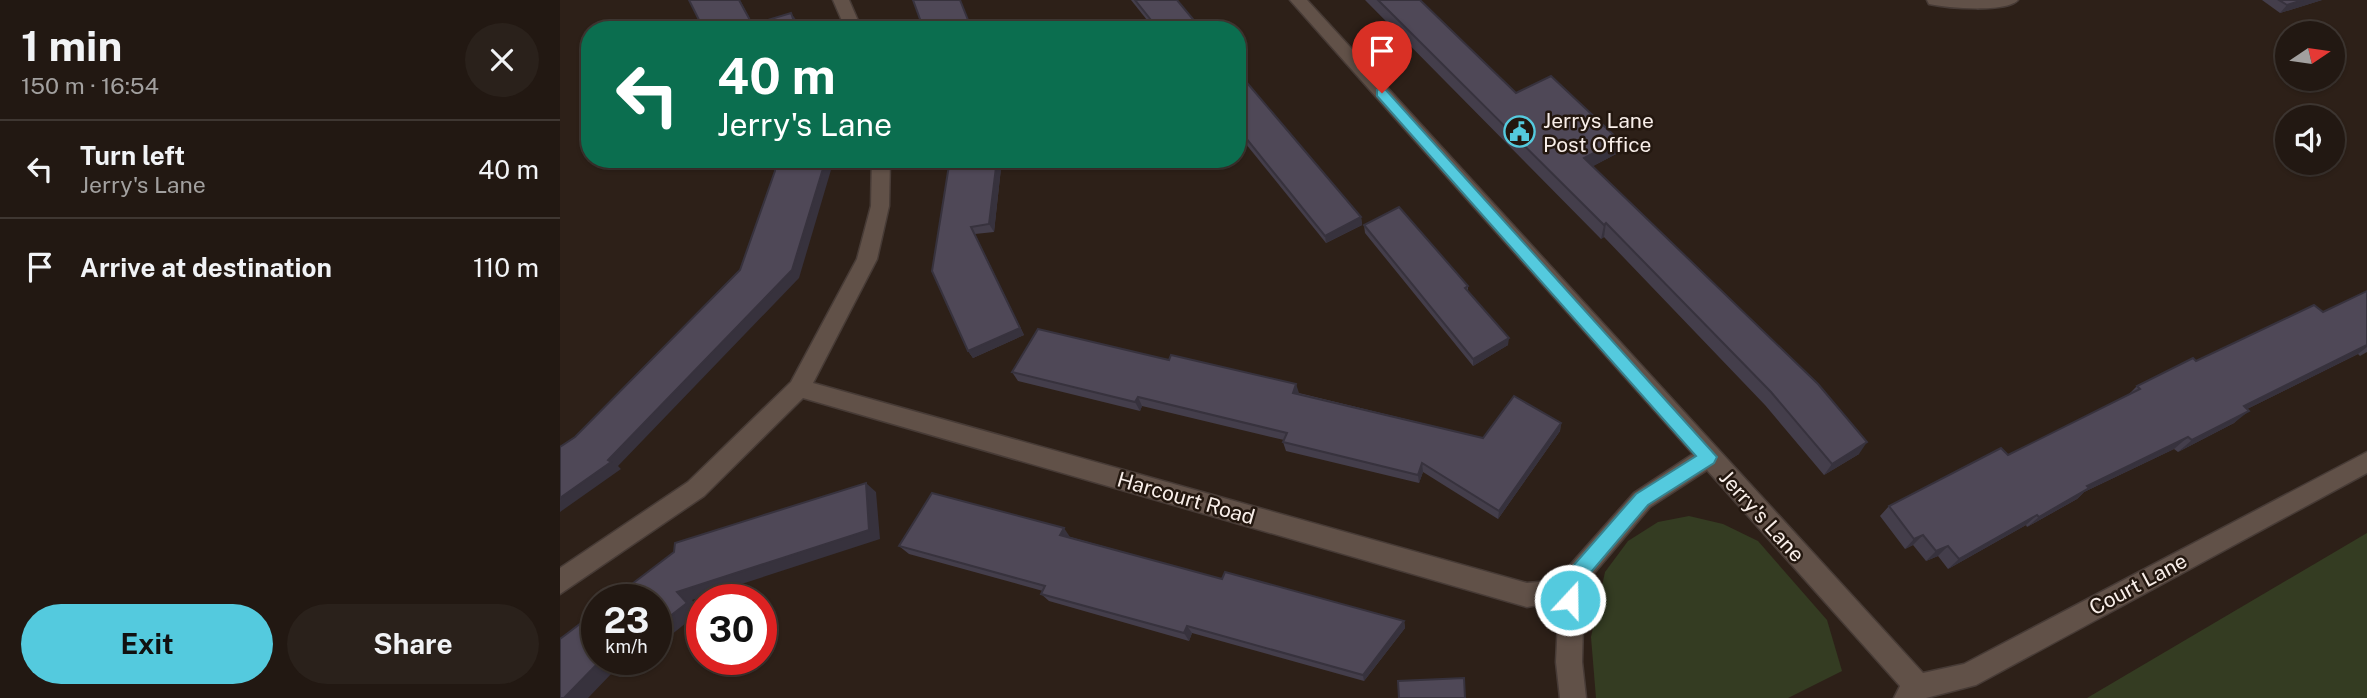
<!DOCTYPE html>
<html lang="en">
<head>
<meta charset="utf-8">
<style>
  :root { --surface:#221812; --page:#2a211b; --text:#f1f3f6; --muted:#a2a09f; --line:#3f3732; --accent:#54cade }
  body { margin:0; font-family:"Public Sans",sans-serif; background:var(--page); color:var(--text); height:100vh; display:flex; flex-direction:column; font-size:26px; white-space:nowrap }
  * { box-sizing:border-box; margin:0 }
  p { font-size:23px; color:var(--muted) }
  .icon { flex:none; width:38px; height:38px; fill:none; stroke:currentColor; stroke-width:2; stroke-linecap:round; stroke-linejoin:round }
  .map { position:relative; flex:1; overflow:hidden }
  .side { display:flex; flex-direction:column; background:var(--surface); width:560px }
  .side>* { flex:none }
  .top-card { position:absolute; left:21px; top:21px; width:665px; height:147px; border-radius:28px; box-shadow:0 2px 5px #0004,0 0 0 2px var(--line); background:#0b6e4f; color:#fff; overflow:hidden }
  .needle { width:46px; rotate:77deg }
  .fabs { position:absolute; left:1715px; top:21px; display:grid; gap:14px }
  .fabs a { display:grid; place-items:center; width:70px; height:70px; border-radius:50%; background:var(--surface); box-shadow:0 2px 5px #0004,0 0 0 2px var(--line); font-size:35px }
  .speed { position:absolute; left:21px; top:584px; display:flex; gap:14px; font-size:35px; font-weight:700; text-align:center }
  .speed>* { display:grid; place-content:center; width:91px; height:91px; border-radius:50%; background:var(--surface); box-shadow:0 2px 5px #0004,0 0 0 2px var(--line); line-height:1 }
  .speed small { font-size:18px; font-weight:400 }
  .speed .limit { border:10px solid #d22; background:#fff; color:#111 }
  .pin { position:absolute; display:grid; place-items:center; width:60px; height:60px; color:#fff; margin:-72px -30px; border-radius:50% 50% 50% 0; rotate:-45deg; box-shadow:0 0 7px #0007 }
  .pin .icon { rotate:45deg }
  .me { position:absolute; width:77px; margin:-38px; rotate:21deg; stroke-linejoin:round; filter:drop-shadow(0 0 5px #0008) }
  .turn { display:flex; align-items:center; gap:24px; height:147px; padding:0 21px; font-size:32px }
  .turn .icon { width:91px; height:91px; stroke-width:2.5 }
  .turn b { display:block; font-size:49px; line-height:60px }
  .round { display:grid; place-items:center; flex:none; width:74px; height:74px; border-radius:37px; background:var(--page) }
  .summary { display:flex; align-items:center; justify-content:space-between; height:119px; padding:0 21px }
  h1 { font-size:42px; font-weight:700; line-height:52px }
  .action { display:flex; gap:14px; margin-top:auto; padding:14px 21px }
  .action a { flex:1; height:80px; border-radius:42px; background:var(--accent); color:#111; font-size:28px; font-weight:700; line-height:80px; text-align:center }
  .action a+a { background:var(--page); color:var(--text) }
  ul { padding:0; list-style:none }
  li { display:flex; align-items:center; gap:21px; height:98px; padding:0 21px; border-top:2px solid var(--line) }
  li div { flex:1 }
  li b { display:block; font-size:26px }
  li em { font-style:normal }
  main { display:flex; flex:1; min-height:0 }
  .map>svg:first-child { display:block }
  .green { fill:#343c22 }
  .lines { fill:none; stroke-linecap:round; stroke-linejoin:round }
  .minor-casing { stroke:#473b36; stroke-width:3 }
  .minor { fill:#615148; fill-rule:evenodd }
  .wall { fill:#443e4b }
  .shaded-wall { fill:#37323d }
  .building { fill:#4f4857; stroke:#37323d; stroke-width:2 }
  .route { fill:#54cade; stroke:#378390; stroke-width:2 }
  .labels { text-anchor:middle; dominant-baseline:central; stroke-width:5; stroke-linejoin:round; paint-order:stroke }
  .poi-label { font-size:21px; fill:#f8eee9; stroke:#23170f; text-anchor:start }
  .street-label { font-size:21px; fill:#f8eee9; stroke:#23170f }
</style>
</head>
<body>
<main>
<section class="side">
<div class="summary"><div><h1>1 min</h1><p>150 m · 16:54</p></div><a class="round"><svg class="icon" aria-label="close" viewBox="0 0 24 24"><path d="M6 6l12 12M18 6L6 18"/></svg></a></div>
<ul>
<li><svg class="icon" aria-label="left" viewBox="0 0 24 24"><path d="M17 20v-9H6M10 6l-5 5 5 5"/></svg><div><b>Turn left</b><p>Jerry's Lane</p></div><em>40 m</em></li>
<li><svg class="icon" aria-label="arrive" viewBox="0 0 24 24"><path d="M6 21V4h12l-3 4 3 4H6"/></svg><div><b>Arrive at destination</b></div><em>110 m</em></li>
</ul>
<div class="action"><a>Exit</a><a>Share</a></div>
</section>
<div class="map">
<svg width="1807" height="698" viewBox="0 0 1807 698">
  <rect width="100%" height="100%" fill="#2d2018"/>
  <!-- green -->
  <g class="green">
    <path d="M1129 516 1163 524 1198 541 1267 620 1282 671 1228 698H1036L1031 637 1045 572 1068 541 1098 522Z"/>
    <path d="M1807 533V698H1527Z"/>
  </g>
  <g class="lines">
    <defs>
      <g id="minor">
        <path d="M273 0H289L302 30H286Z"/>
        <path d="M730 0H747L1363 673 1404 664 1807 452V473L1416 685 1366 698H1334L1340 686 1147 470 1090 507 1024 585 1022 662 1026 698H1000L996 662 999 601 967 607 243 398 144 496 0 594V568L128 482 231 382 297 259 311 206 312 159H330L329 206 317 259 253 383 967 583 990 581 1003 573 1074 493 1133 454Z"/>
        <path d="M1367 0H1458C1446 13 1387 8 1369 4Z"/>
      </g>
    </defs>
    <!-- minor casing -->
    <use href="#minor" class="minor-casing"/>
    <!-- minor -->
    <use href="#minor" class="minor"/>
  </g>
  <!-- wall -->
  <g class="wall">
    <path d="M571 0H617L642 30H595Z"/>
    <path d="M805 0H860L956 93 1059 140 1056 154 1033 166 1299 454 1264 475 1205 405 1044 237 1041 239Z"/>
    <path d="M1702 0H1762L1720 13Z"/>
    <path d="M677 71 801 217 802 225 766 243 677 133Z"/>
    <path d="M390 159H442L434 232 415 234 464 335 413 358 408 351Z"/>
    <path d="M804 225 908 286V291L948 345 913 366 805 233Z"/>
    <path d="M1807 291V352L1800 356 1798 354 1687 409 1674 423 1618 452 1614 449 1524 492 1517 499 1467 527 1466 525 1388 569 1378 556 1366 561 1353 545 1345 549 1320 516 1329 506 1448 455 1568 395 1577 386 1636 361 1763 312Z"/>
    <path d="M452 372 739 393 923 438 1001 423 1000 431 938 519 863 472 859 483 726 451 723 442 724 440 582 406 580 411 458 381Z"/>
    <path d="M510 537 662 579 844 621 845 628 804 681 632 633 629 641 489 601 481 594 483 591 349 554 339 546Z"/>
  </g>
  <!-- shaded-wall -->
  <g class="shaded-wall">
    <path d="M179 0H180L196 30H171Z"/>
    <path d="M1743 0H1762L1720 13 1727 5Z"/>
    <path d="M231 13 237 21 240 30H237Z"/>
    <path d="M1059 140 1056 154 1022 172 1024 158Z"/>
    <path d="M264 159H269L271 170 239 278 58 466 61 469 0 512V498L48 460Z"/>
    <path d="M437 159H442L434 232 429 224Z"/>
    <path d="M801 217 802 225 766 243 765 236Z"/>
    <path d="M1046 223 1044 237 1041 239 1044 225Z"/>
    <path d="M411 227 464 335 413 358 408 351Z"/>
    <path d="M949 338 948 345 913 366V359Z"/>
    <path d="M1807 345V347L1798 354 1669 418 1684 406Z"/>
    <path d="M736 384 739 393 735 402 733 393Z"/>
    <path d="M578 397 582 406 580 411 575 402Z"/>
    <path d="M1689 411 1674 423 1618 452 1632 440Z"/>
    <path d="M1001 423 1000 431 938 519 939 511Z"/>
    <path d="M1628 437 1614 449 1524 492 1517 499 1467 527 1479 517 1527 486Z"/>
    <path d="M1307 442 1299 454 1264 475 1272 464Z"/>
    <path d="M862 463 863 472 859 483 858 475Z"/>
    <path d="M306 483 316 492 320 539 132 600 141 611 96 647V627L117 592Z"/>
    <path d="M1477 515 1466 525 1388 569 1399 559Z"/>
    <path d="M504 528 510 537 507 543 500 535Z"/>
    <path d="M1363 535 1353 545 1345 549 1354 539Z"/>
    <path d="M1388 546 1378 556 1366 561 1376 551Z"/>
    <path d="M844 621 845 628 804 681 803 675Z"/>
    <path d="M627 626 632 633 629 641 624 633Z"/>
    <path d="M55 660H81L60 677 52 673 28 698H4L38 663Z"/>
  </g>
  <!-- building -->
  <g class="building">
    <path d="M129 0H179L191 22 171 30H144Z"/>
    <path d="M353 0H400L412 30H364Z"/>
    <path d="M575 0H617L642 30H599Z"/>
    <path d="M818 0H860L956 93 991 76 1059 140 1024 158 1258 384 1307 442 1272 464 1211 392 1046 223 1044 225Z"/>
    <path d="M1719 0H1743L1727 5Z"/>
    <path d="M231 13 237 30H189L188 26Z"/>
    <path d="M677 71 801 217 765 236 677 127Z"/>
    <path d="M213 159H264L265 162 232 270 48 460 51 462 0 498V447L15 437 180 270 215 171Z"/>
    <path d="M390 159H437L429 224 411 227 460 328 408 351 372 271Z"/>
    <path d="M839 207 908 286 905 288 949 338 913 359 804 225Z"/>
    <path d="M1807 291V345L1684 406 1689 411 1632 440 1628 437 1527 486 1529 488 1479 517 1477 515 1399 559 1388 546 1376 551 1363 535 1354 539 1329 506 1441 448 1448 455 1580 389 1577 386 1633 358 1636 361 1754 305 1763 312Z"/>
    <path d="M478 329 609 360 611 355 736 384 733 393 923 438 954 396 1001 423 939 511 862 463 858 475 723 442 727 433 578 397 575 402 452 372Z"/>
    <path d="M306 483 309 530 117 592 127 603 96 627V600H51L114 552 115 543Z"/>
    <path d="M372 493 504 528 500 535 618 567 662 579 665 572 844 621 803 675 627 626 624 633 481 594 485 586 339 546Z"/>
    <path d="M37 611V660H55L43 670 38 663 4 698H0V639Z"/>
    <path d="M904 678 905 698H839L838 681Z"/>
  </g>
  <!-- route -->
  <path class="route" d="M822 88 826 90 1157 457 1154 463 1088 505 1021 584 1017 606 1010 609 1004 606 1001 600 1005 575 1076 494 1136 456 817 96V90Z"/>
  <!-- icons -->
  <defs>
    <symbol id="civic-ring" viewBox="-11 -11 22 22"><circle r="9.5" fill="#23170f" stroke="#54cade" stroke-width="1.5"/><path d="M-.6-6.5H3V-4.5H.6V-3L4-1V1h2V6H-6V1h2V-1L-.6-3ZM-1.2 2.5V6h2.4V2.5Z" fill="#54cade"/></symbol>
  </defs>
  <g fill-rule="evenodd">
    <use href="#civic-ring" x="942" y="114" width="35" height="35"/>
  </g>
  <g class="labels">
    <!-- poi labels -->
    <g class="poi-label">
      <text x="983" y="120">Jerrys Lane<tspan x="983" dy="24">Post Office</tspan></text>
    </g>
    <!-- street labels -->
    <g class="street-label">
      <text transform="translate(626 498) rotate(16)">Harcourt Road</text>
      <text transform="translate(1202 516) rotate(48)">Jerry's Lane</text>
      <text transform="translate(1578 584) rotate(-28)">Court Lane</text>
    </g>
  </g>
</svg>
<div class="fabs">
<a><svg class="needle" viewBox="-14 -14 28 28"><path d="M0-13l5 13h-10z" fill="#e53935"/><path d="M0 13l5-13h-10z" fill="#a2a09f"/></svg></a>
<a><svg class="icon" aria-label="sound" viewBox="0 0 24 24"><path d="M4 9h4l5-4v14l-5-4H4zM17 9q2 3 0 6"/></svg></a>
</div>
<div class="speed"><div>23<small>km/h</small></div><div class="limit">30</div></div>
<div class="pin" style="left:822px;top:93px;background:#d93025"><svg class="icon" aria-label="arrive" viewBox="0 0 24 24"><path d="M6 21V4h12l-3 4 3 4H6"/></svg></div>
<svg class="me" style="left:1010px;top:600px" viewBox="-20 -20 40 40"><circle r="17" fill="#54cade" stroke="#fff" stroke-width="3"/><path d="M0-11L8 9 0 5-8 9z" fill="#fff"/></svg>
<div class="top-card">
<div class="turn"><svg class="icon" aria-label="left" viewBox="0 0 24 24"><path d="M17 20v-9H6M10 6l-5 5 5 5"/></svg><div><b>40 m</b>Jerry's Lane</div></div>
</div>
</div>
</main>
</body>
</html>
